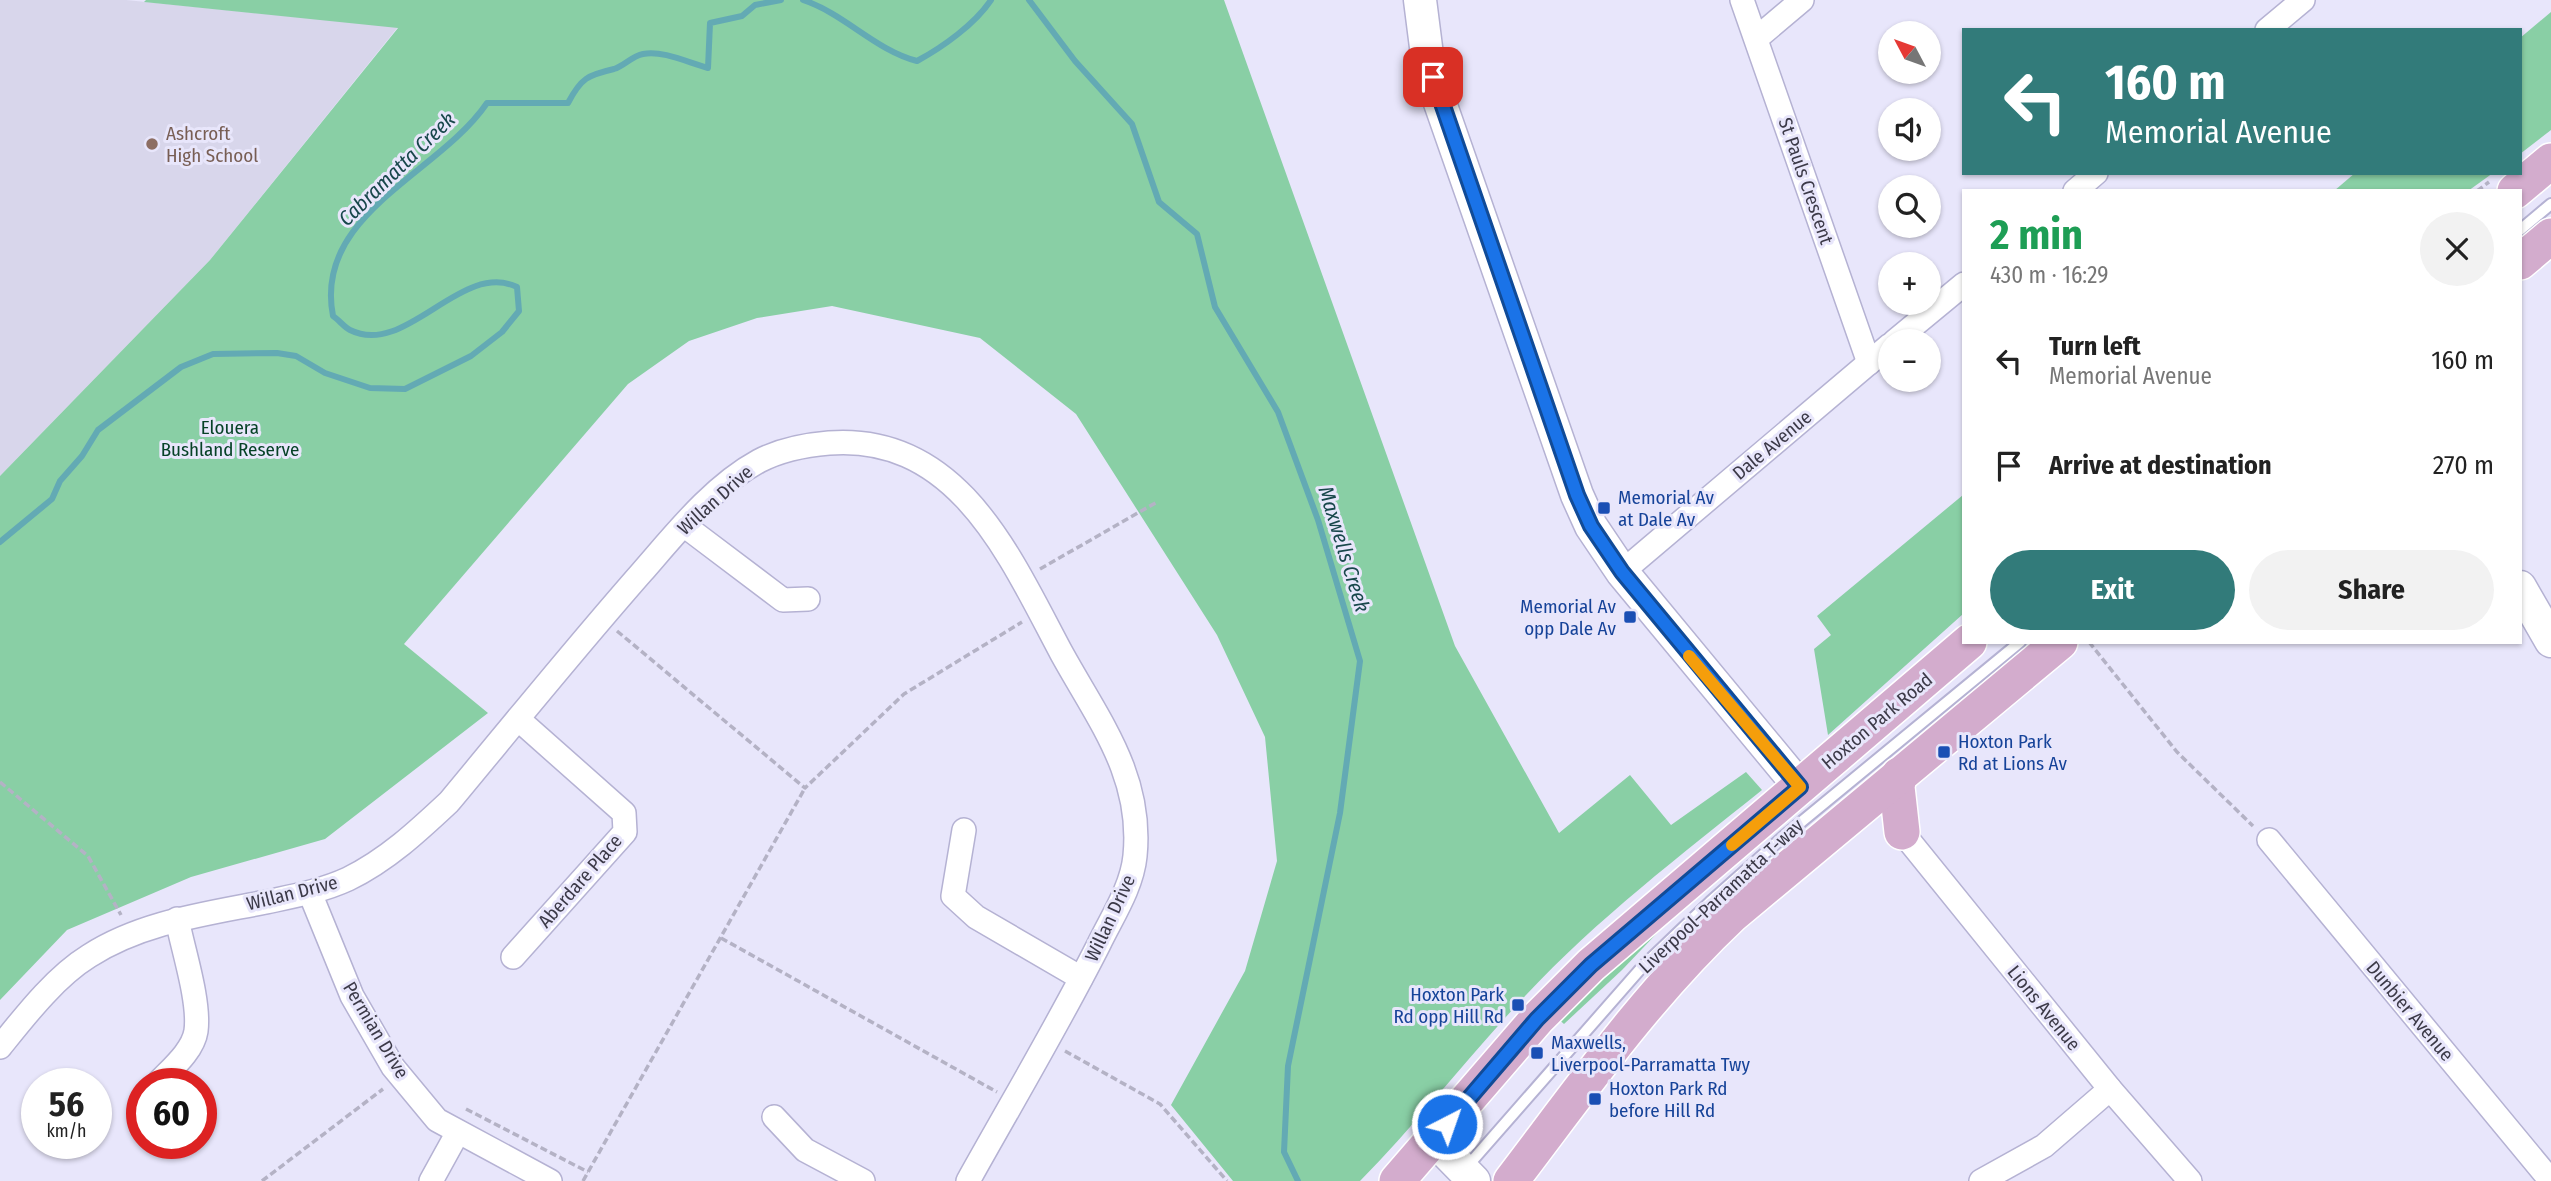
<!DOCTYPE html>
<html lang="en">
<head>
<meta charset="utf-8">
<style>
  :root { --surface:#fff; --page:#f2f2f2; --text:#222; --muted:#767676; --accent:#327b7a }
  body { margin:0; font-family:"Fira Sans Condensed",sans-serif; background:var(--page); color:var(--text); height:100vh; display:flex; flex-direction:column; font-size:26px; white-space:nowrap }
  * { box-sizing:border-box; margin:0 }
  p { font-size:23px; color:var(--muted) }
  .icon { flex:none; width:38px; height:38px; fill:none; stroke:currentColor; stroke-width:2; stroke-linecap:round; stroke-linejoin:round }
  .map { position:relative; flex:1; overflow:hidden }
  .side { position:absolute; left:1962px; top:189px; width:560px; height:455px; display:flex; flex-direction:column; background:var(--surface); border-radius:0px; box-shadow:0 2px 5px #0004 }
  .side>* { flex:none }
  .top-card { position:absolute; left:1962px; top:28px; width:560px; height:147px; border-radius:0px; box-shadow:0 2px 5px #0004; background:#327b7a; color:#fff; overflow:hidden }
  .needle { width:46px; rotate:311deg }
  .tools { position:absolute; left:1878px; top:21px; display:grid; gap:14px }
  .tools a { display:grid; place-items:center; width:63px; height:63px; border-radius:50%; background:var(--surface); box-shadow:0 2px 5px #0004; font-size:35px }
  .speed { position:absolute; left:21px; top:1068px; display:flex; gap:14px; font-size:35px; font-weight:700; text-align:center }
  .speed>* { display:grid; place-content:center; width:91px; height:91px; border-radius:50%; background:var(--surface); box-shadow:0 2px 5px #0004; line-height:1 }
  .speed small { font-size:18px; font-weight:400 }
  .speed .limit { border:10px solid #d22; background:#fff; color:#111 }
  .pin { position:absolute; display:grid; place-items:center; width:60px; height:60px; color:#fff; margin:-30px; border-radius:14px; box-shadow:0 4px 10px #0006 }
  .me { position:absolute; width:77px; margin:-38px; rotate:41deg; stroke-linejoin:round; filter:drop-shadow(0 0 5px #0008) }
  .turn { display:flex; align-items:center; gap:24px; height:147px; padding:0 28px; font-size:32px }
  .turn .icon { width:91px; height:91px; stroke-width:2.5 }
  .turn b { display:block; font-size:49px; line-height:60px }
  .round { display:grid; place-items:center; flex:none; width:74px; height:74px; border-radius:37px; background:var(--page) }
  .summary { display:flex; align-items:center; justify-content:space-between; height:119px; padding:0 28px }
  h1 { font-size:42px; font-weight:700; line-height:52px; color:#1e9e55 }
  .cta { display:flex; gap:14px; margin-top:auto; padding:14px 28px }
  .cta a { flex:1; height:80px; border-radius:42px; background:var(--accent); color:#fff; font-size:28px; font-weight:700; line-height:80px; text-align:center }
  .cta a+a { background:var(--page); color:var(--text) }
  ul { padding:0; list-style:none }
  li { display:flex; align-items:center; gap:21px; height:105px; padding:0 28px }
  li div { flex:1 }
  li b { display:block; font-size:26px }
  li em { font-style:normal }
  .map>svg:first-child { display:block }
  .education { fill:#d8d6eb }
  .green { fill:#89cfa5 }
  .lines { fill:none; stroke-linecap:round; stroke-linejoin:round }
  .stream { stroke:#63aab4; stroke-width:6 }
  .lane-casing { stroke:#b5b2d3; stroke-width:14 }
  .street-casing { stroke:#b5b2d3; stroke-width:26 }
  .secondary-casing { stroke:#b5b2d3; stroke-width:35 }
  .primary-casing { stroke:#fff; stroke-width:38 }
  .path { stroke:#b4b2c5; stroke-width:3.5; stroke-dasharray:7 3.5; stroke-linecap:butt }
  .lane { stroke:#fff; stroke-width:10 }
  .street { stroke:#fff; stroke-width:23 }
  .secondary { stroke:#fff; stroke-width:32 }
  .primary { stroke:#d3accd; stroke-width:35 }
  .route-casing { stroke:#114b97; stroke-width:18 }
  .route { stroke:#1a73e8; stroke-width:12 }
  .slow { stroke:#f59e0b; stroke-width:12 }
  .education-dot { fill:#8d6e63; stroke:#e8e6fb; stroke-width:2.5 }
  .transit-dot { fill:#1a4fb4; stroke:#e8e6fb; stroke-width:2.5 }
  .labels { text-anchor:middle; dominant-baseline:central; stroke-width:6; stroke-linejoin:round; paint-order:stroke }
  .education-label { font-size:19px; fill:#785e54; stroke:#e8e6fb; text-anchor:start }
  .street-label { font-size:19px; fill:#3c3a48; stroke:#e8e6fb }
  .park-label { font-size:19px; fill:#064227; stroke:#e8e6fb }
  .transit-label { font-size:19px; fill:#164399; stroke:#e8e6fb; text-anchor:start }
  .water-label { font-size:21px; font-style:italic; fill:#18474b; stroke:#e8e6fb }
</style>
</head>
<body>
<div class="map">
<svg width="2551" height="1181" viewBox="0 0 2551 1181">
  <rect width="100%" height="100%" fill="#e8e6fb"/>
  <!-- education -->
  <path class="education" d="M0 0H126L398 27 210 260 0 476Z"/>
  <!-- green -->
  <g class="green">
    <path d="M146 0H1224L1455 646 1559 833 1630 775 1671 825 1746 772 1762 790C1681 855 1597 919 1526 995 1469 1056 1418 1122 1360 1181H1233L1171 1105 1245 971 1277 861 1265 737 1217 635 1076 414 980 338 832 306 757 318 689 341 628 384 404 644 488 713 325 839 191 877 67 930 0 1000V476L210 260 398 28 144 2Z"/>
    <path d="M2551 12V130L2520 154V38Z"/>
    <path d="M2355 173H2493L2468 191H2334Z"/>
    <path d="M1963 495V614L1828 735 1814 649 1831 635 1817 616Z"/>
    <path d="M1679 910 1622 970 1564 1024 1555 1016Z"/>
  </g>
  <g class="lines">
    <!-- stream -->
    <g class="stream">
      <path d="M803 0C845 14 875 50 917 61 943 47 975 24 991 0"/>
      <path d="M1029 0 1075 61 1132 124 1159 202 1197 234 1215 307 1278 412 1318 520 1360 661 1340 813 1288 1066 1284 1152 1298 1181"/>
      <path d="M0 542 52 499 60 481 82 456 98 430 181 367 213 354 277 353 296 356 325 373 370 388 405 389 471 356 502 332 519 311 517 287C461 260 406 358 350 330 344 327 339 320 333 316 313 214 439 174 487 103H568C581 78 588 75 614 69 624 66 632 56 643 54 663 50 689 63 708 68L710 23 742 16 755 5 781 0"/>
    </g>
    <defs>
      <g id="lane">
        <path d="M2520 230 2551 204"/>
        <path d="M1465 1169 1643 966 1710 902 1783 837 2020 642"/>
      </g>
      <g id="street">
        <path d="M1742 0 1869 363"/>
        <path d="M2267 30 2303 0"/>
        <path d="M1757 38 1802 0"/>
        <path d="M2075 191 2096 173"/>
        <path d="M1895 341 1964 284"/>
        <path d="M685 526 783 600 808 599"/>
        <path d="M1622 572 1890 345"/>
        <path d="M964 830 953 896 976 917 1081 978"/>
        <path d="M1902 832 2110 1089 2190 1181"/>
        <path d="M2269 840 2551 1181"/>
        <path d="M310 893 352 996 393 1067 437 1120 550 1181"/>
        <path d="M513 957 625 832 624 813 518 719"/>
        <path d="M0 1047C25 1016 55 977 89 956 142 922 206 914 266 902 294 896 322 891 348 879 387 860 418 831 449 802 513 725 576 647 642 572 676 533 713 486 759 461 780 450 805 445 829 443 959 433 1011 559 1062 654 1099 721 1143 776 1135 856 1132 887 1112 917 1099 944 1058 1025 1012 1102 968 1181"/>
        <path d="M158 1083C171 1069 193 1051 196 1031 200 1001 183 950 177 919"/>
        <path d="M774 1117 805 1150 863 1181"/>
        <path d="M431 1181 458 1132"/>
        <path d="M1981 1181 2044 1146 2110 1089"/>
      </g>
      <g id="secondary">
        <path d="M1420 0 1427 55 1439 100 1577 495 1591 526 1622 572 1800 787"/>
        <path d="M2520 587 2551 641"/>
        <path d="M1434 1140 1474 1181"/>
      </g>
      <g id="primary">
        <path d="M2515 191 2551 161"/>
        <path d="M2520 262 2551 236"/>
        <path d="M1899 775 1897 787 1902 832"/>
        <path d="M1397 1181 1537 1019 1591 965 1969 642"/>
        <path d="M1511 1181C1582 1088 1646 996 1732 915L2060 642"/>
      </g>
    </defs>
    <!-- lane casing -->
    <use href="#lane" class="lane-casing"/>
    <!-- street casing -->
    <use href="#street" class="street-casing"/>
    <!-- secondary casing -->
    <use href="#secondary" class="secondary-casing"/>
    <!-- primary casing -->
    <use href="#primary" class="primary-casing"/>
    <!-- path -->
    <g class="path">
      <path d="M2477 191 2489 182"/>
      <path d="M1040 569 1157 502"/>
      <path d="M617 631 805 788 904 694 1022 622"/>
      <path d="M2089 642 2177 752 2253 826"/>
      <path d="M0 782 88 856 121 915"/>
      <path d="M721 938 997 1092"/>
      <path d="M1065 1051 1160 1104 1227 1181"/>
      <path d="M466 1109 588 1172"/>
      <path d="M262 1181 383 1089"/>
      <path d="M583 1181 805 788"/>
    </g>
    <!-- lane -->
    <use href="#lane" class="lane"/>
    <!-- street -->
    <use href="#street" class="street"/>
    <!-- secondary -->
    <use href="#secondary" class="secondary"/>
    <!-- primary -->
    <use href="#primary" class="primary"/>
  </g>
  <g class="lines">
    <defs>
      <path id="route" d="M1433 77 1577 495 1591 526 1622 572 1800 787 1591 965 1537 1019 1447 1124"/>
    </defs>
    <!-- route casing -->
    <use href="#route" class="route-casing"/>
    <!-- route -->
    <use href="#route" class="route"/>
    <!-- slow -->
    <path class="slow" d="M1689 656 1800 787 1732 845"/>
  </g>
  <!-- markers -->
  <circle class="education-dot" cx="152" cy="144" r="7"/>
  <g class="transit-dot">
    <rect x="1597" y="501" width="14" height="14" rx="3.5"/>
    <rect x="1623" y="610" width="14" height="14" rx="3.5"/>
    <rect x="1937" y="745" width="14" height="14" rx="3.5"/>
    <rect x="1511" y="998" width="14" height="14" rx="3.5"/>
    <rect x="1530" y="1046" width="14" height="14" rx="3.5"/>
    <rect x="1588" y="1092" width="14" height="14" rx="3.5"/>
  </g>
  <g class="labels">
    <!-- education labels -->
    <g class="education-label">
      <text x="166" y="133">Ashcroft<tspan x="166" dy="22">High School</tspan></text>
    </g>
    <!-- street labels -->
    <g class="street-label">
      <text transform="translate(1806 181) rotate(71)">St Pauls Crescent</text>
      <text transform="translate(1772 445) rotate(-40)">Dale Avenue</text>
      <text transform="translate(715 500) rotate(-42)">Willan Drive</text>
      <text transform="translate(1877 721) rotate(-40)">Hoxton Park Road</text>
      <text transform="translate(580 881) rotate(-49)">Aberdare Place</text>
      <text transform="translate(292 893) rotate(-14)">Willan Drive</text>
      <text transform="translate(1721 896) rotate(-43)">Liverpool–Parramatta T-way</text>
      <text transform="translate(1110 918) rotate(-65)">Willan Drive</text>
      <text transform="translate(2044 1008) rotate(51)">Lions Avenue</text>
      <text transform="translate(2410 1011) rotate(50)">Dunbier Avenue</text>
      <text transform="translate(376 1030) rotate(59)">Permian Drive</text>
    </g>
    <!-- park labels -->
    <g class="park-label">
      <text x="230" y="427">Elouera<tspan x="230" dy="22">Bushland Reserve</tspan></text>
    </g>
    <!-- transit labels -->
    <g class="transit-label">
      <text x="1618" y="497">Memorial Av<tspan x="1618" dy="22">at Dale Av</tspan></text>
      <text x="1616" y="606" text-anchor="end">Memorial Av<tspan x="1616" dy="22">opp Dale Av</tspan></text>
      <text x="1958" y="741">Hoxton Park<tspan x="1958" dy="22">Rd at Lions Av</tspan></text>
      <text x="1504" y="994" text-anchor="end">Hoxton Park<tspan x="1504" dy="22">Rd opp Hill Rd</tspan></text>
      <text x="1551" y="1042">Maxwells,<tspan x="1551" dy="22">Liverpool-Parramatta Twy</tspan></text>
      <text x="1609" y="1088">Hoxton Park Rd<tspan x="1609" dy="22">before Hill Rd</tspan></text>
    </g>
    <!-- water labels -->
    <g class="water-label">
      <text transform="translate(397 169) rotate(-44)">Cabramatta Creek</text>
      <text transform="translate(1344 549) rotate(73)">Maxwells Creek</text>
    </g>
  </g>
</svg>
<div class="tools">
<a><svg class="needle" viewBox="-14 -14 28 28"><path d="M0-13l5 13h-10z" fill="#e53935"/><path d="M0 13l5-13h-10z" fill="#767676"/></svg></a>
<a><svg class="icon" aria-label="sound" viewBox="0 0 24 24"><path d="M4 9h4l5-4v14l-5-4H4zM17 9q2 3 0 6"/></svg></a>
<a><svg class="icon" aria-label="search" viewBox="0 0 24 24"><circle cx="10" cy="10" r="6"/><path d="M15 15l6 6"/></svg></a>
<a>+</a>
<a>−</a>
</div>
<div class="speed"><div>56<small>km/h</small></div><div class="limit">60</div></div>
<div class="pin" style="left:1433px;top:77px;background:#d93025"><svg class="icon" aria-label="arrive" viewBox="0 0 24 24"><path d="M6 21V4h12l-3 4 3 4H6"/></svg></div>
<svg class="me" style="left:1447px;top:1124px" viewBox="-20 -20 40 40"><circle r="17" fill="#1a73e8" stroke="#fff" stroke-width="3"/><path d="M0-11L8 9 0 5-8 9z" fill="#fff"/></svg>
<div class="top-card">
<div class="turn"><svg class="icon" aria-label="left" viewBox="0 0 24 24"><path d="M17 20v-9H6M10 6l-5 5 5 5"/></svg><div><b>160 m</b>Memorial Avenue</div></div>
</div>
<section class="side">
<div class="summary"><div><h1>2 min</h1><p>430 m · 16:29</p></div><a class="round"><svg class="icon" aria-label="close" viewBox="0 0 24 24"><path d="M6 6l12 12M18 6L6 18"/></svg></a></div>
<ul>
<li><svg class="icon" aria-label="left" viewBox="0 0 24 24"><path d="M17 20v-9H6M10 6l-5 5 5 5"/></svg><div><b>Turn left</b><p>Memorial Avenue</p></div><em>160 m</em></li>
<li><svg class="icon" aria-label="arrive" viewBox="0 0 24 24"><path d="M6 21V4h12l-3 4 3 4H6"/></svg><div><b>Arrive at destination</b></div><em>270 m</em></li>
</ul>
<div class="cta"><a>Exit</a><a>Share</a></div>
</section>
</div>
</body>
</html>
